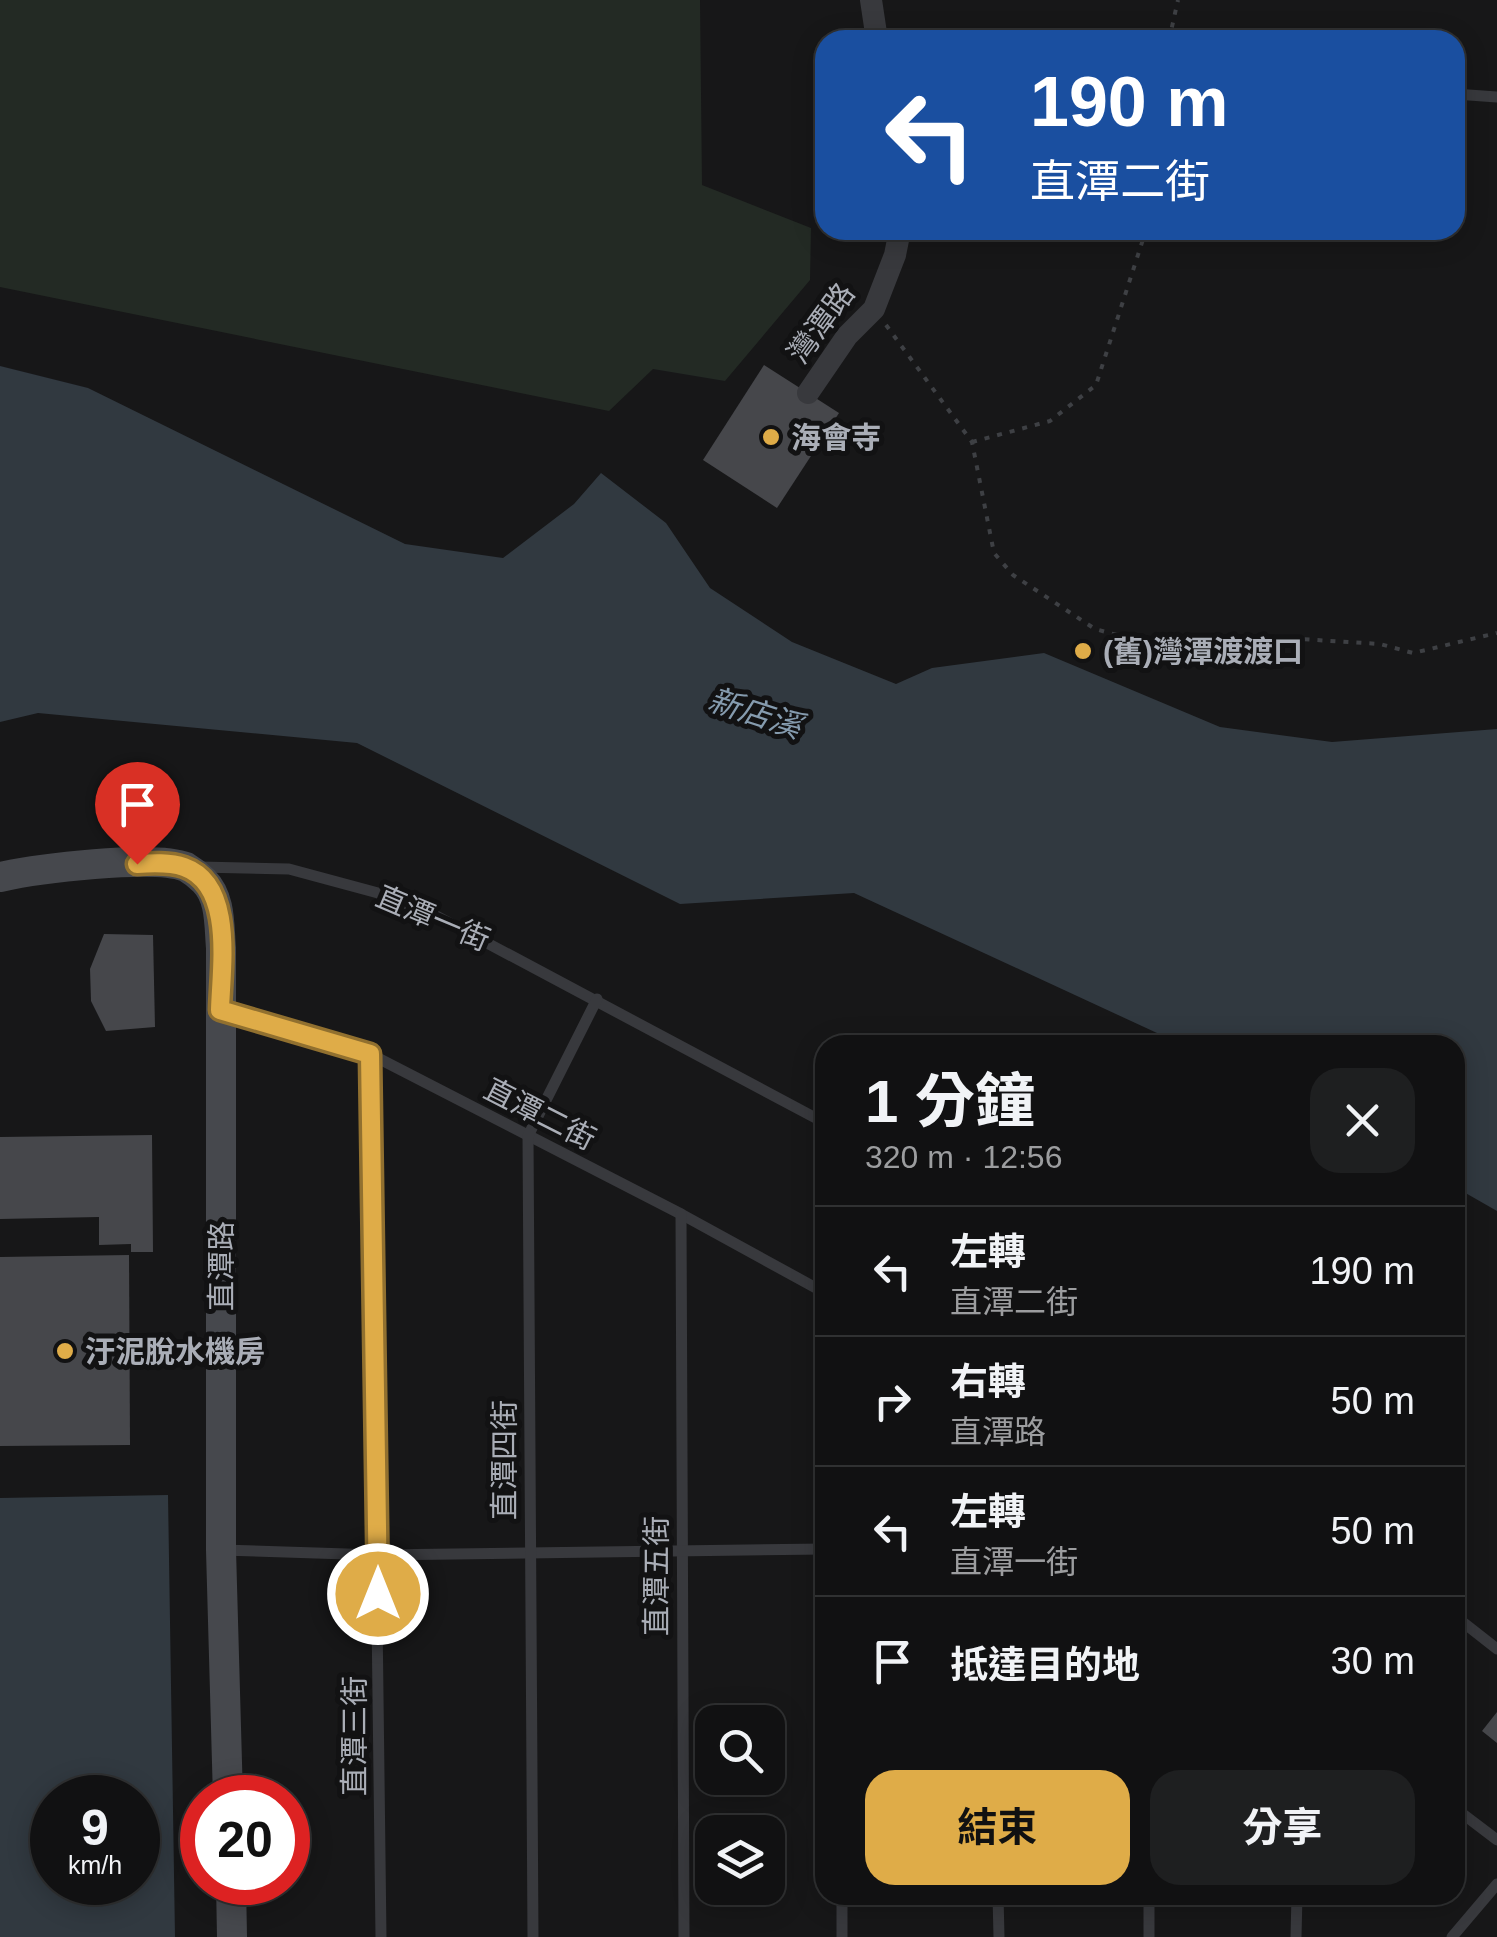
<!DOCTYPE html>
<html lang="zh-TW">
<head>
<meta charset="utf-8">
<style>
  :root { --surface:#111112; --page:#1e1f20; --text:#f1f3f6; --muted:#9c9d9f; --line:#303132; --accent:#dfac48 }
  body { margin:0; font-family:Arial,"Noto Sans TC",sans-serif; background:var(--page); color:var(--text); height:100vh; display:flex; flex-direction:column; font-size:38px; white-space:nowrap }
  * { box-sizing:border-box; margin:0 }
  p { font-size:32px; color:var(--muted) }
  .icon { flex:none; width:55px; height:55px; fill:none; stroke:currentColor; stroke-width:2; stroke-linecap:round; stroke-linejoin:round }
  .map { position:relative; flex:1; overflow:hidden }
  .drawer { position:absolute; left:815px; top:1035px; width:650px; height:870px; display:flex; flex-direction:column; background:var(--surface); border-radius:30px; box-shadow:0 5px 25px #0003,0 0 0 2px var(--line) }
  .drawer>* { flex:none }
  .top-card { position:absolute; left:815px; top:30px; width:650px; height:210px; border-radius:30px; box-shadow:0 5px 25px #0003,0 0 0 2px var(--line); background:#1a4fa0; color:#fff; overflow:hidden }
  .buttons { position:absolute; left:695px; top:1705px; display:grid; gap:20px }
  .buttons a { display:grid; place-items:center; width:90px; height:90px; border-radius:20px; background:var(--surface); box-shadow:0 5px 25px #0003,0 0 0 2px var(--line); font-size:50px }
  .speed { position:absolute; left:30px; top:1775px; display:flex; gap:20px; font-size:50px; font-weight:700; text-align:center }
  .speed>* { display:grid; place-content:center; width:130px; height:130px; border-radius:50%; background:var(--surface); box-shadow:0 5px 25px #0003,0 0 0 2px var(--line); line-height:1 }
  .speed small { font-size:25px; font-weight:400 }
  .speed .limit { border:15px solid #d22; background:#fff; color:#111 }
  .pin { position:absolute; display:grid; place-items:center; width:85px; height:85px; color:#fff; margin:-102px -42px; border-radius:50% 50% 50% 0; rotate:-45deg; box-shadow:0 0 10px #0007 }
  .pin .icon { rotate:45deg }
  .me { position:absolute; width:110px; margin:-55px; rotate:0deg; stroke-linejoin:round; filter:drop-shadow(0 0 8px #0008) }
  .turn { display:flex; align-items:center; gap:35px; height:210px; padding:0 50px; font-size:45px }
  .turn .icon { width:130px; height:130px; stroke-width:2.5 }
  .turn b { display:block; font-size:70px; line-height:85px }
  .round { display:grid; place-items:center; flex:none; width:105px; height:105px; border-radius:30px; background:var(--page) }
  .overview { display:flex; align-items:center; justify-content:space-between; height:170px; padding:0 50px }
  h1 { font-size:60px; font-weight:700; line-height:75px }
  .button { display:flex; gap:20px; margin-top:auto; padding:20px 50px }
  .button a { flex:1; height:115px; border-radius:30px; background:var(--accent); color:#111; font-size:40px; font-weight:700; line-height:115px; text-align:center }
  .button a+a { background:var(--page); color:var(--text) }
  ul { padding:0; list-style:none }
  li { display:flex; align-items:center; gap:30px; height:130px; padding:0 50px; border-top:2px solid var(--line) }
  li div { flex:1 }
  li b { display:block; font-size:38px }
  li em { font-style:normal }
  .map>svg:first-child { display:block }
  .green { fill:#232a24 }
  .water { fill:#313940; fill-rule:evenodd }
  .building { fill:#46474b }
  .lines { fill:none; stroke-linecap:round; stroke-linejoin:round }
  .path { stroke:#3e4044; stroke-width:4; stroke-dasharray:5 8; stroke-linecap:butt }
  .lane { stroke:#38393d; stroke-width:11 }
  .street { stroke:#38393d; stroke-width:22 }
  .secondary { stroke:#46484d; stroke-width:30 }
  .route-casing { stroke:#91702f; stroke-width:25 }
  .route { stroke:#dfac48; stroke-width:18 }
  .poi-dot { fill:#dfac48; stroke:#121213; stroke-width:4 }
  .labels { text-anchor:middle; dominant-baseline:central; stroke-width:10; stroke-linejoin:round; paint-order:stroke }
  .street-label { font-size:30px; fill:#aaaeb7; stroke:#121213 }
  .poi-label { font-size:30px; font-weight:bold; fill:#aaaeb7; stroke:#121213; text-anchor:start }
  .water-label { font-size:32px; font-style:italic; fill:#859bae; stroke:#121213 }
</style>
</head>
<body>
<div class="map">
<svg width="1497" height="1937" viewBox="0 0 1497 1937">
  <rect width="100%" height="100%" fill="#171718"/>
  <!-- green -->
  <path class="green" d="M0 0H700L702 185 811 228 810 280 725 381 653 369 609 411 0 287Z"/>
  <!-- water -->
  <g class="water">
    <path d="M0 366 88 388 405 544 503 558 574 504 601 473 666 523 710 588 792 642 896 684 932 668 1044 653 1220 727 1332 742 1497 729V1211L1455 1187V1045H1183L854 893 680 904 357 743 38 713 0 722Z"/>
    <path d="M168 1495 175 1937H0V1498ZM52 1798H138V1882H52Z"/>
  </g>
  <!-- building -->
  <g class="building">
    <path d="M764 365 839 413 777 508 703 460Z"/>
    <path d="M104 934 153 935 155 1027 106 1031 91 1001 90 969Z"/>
    <path d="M152 1135 153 1252H131V1244L99 1245V1217L0 1219V1137Z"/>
    <path d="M129 1255 130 1445 0 1446V1257Z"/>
    <path d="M1497 1712V1743L1482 1731Z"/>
  </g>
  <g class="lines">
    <!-- path -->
    <g class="path">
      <path d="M1169 40 1178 0"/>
      <path d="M886 325 972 442 994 553 1013 575 1095 629 1163 648 1300 639 1380 644 1413 653 1497 633"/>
      <path d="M972 442 1050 421 1096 385 1146 230"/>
    </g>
    <!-- lane -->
    <g class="lane">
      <path d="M1455 94 1497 97"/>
      <path d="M199 867 289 869 378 893 429 912 825 1123"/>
      <path d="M225 1012 370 1054 681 1214 825 1293"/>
      <path d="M370 1054 381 1937"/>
      <path d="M681 1214 684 1937"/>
      <path d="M221 1550 378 1555 825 1549"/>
      <path d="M1455 1616 1497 1649"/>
      <path d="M1455 1808 1497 1840"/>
      <path d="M842 1895V1937"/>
      <path d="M998 1895 999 1937"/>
      <path d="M1149 1895V1937"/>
      <path d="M533 1937 528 1136 597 999"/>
      <path d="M1296 1937 1297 1895"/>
      <path d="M1452 1937 1497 1884"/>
    </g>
    <!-- street -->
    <g class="street">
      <path d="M871 0 877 40"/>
      <path d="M808 393 847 336 874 309 895 255 900 230"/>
    </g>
    <!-- secondary -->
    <g class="secondary">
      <path d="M0 877C36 869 153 854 186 867 191 870 200 877 204 881 221 898 219 925 221 948V1550L228 1798"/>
      <path d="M231 1882 232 1937"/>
    </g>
  </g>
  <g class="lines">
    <defs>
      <path id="route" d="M137 864C152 863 170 862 184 867 235 885 221 969 220 1010L370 1054 378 1594"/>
    </defs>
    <!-- route casing -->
    <use href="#route" class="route-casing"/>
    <!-- route -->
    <use href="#route" class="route"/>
  </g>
  <!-- markers -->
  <g class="poi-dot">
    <circle cx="771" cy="437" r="10"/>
    <circle cx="1083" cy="651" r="10"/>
    <circle cx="65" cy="1351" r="10"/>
  </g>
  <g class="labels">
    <!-- street labels -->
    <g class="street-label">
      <text transform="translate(821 323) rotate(-54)">灣潭路</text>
      <text transform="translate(433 918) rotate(23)">直潭一街</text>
      <text transform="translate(540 1114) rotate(27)">直潭二街</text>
      <text transform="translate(221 1266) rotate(-90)">直潭路</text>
      <text transform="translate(504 1460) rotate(-90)">直潭四街</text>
      <text transform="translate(656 1576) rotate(-90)">直潭五街</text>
      <text transform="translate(354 1736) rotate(-90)">直潭三街</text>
    </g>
    <!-- poi labels -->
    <g class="poi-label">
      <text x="791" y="437">海會寺</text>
      <text x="1103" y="651">(舊)灣潭渡渡口</text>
      <text x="85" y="1351">汙泥脫水機房</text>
    </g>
    <!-- water labels -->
    <g class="water-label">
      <text transform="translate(755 713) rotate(18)">新店溪</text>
    </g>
  </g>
</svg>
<div class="buttons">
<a><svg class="icon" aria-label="search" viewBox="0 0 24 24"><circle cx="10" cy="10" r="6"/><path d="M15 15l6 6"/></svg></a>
<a><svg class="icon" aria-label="layers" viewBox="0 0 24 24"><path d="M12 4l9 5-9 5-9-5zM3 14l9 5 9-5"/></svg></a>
</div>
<div class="speed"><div>9<small>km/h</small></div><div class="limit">20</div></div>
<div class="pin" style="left:137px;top:864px;background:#d93025"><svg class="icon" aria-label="arrive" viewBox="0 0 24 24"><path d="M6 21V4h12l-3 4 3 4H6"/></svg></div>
<svg class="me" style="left:378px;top:1594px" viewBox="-20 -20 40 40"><circle r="17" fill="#dfac48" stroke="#fff" stroke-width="3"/><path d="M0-11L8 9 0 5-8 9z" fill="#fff"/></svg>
<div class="top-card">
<div class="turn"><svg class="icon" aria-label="left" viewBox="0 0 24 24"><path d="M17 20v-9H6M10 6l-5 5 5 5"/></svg><div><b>190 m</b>直潭二街</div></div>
</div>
<section class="drawer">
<div class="overview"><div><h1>1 分鐘</h1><p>320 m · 12:56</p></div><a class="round"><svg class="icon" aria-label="close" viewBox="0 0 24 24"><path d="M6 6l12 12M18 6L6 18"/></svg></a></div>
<ul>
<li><svg class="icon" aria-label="left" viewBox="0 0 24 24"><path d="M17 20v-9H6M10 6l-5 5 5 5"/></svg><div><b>左轉</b><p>直潭二街</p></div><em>190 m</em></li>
<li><svg class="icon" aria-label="right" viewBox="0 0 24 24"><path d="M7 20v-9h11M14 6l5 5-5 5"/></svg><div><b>右轉</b><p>直潭路</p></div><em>50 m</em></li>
<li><svg class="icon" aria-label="left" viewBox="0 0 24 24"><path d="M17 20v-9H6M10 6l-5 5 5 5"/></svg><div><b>左轉</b><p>直潭一街</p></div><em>50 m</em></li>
<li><svg class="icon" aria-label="arrive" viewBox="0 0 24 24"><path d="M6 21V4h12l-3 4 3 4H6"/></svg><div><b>抵達目的地</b></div><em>30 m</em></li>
</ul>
<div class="button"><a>結束</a><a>分享</a></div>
</section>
</div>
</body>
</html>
